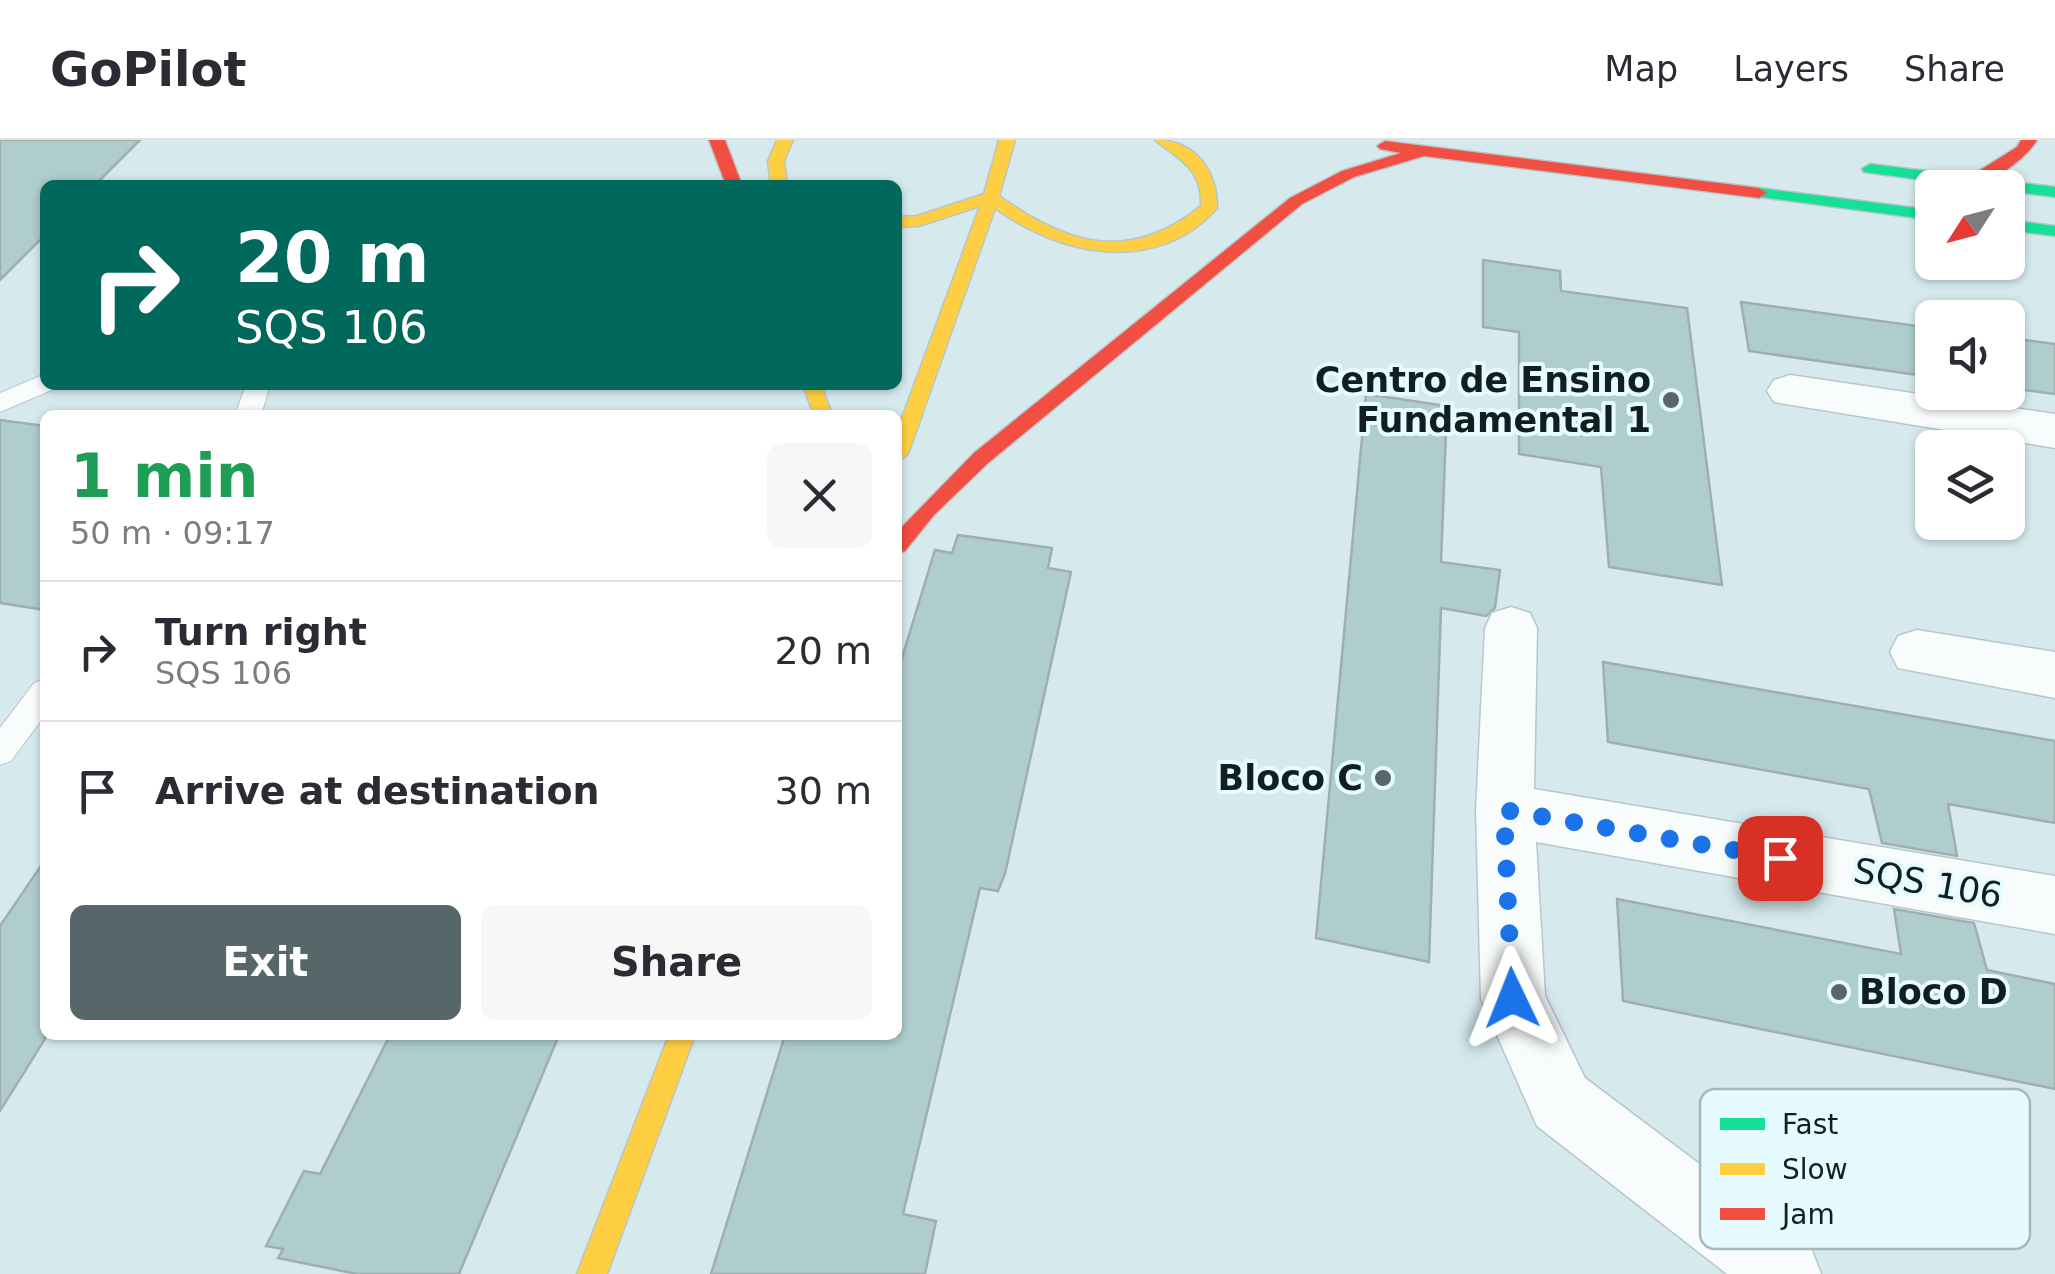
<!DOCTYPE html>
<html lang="en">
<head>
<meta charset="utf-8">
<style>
  :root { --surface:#fff; --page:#f7f7f7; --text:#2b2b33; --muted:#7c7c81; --line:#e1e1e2; --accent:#566669 }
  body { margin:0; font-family:"DejaVu Sans",sans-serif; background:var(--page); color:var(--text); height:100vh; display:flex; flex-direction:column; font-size:38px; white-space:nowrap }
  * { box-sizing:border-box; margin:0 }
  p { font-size:32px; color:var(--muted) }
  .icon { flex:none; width:55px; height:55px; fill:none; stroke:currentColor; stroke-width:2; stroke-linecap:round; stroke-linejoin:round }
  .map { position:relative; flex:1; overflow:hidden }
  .details { position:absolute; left:40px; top:270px; width:862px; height:630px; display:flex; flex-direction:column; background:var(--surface); border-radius:15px; box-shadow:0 2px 8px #0004 }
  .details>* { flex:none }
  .top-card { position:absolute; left:40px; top:40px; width:862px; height:210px; border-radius:15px; box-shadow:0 2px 8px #0004; background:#00695c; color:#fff; overflow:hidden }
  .needle { width:65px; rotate:234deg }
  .controls { position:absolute; left:1915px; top:30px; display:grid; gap:20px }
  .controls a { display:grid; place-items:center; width:110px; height:110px; border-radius:15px; background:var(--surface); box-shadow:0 2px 8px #0004; font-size:50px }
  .pin { position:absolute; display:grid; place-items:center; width:85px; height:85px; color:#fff; margin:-42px; border-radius:20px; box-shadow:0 5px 15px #0006 }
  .me { position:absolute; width:110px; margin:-55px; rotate:358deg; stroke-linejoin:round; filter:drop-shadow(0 0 8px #0008) }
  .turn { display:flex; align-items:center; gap:35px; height:210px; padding:0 30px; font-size:45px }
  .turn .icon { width:130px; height:130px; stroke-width:2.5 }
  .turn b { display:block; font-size:70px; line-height:85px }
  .round { display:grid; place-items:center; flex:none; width:105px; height:105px; border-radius:15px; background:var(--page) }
  .headline { display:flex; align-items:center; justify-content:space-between; height:170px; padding:0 30px }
  h1 { font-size:60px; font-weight:700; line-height:75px; color:#1e9e55 }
  .cta { display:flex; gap:20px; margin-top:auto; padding:20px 30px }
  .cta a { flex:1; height:115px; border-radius:15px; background:var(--accent); color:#fff; font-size:40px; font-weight:700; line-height:115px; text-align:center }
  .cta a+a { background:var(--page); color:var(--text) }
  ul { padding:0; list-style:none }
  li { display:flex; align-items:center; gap:30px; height:140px; padding:0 30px; border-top:2px solid var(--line) }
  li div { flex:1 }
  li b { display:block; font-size:38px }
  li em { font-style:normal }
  header { display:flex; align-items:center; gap:60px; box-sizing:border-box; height:140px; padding:0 50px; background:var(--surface); border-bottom:2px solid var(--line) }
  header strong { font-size:48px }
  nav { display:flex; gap:55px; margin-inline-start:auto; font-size:35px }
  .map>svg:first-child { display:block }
  .building { fill:#aecdcc; stroke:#9fafaf; stroke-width:2.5 }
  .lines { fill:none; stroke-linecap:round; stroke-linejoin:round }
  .lane-casing { stroke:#b7c6c9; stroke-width:2 }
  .street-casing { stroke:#b7c6c9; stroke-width:3 }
  .fast-casing { stroke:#b7c6c9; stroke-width:3 }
  .slow-casing { stroke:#b7c6c9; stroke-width:3 }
  .jam-casing { stroke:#b7c6c9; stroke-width:3 }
  .lane { fill:#f9fcfc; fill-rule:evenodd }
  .street { fill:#f9fcfc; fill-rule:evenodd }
  .fast { fill:#16e098; fill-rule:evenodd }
  .slow { fill:#ffcf43; fill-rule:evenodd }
  .jam { fill:#f24e42; fill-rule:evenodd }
  .route { stroke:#1a73e8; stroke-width:18; stroke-dasharray:0 32.4 }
  .poi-dot { fill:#566669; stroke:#e5fbff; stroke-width:4 }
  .labels { text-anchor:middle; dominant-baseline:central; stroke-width:8; stroke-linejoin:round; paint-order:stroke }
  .poi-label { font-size:35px; font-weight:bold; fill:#111f21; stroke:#e5fbff; text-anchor:end }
  .street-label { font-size:35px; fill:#111f21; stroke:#e5fbff }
  .key { fill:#e5fbff; stroke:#a5b9bc; stroke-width:2.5 }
  .key-label { font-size:28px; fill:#111f21 }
</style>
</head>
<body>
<header>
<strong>GoPilot</strong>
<nav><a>Map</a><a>Layers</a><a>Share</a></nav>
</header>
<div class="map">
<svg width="2055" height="1134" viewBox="0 0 2055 1134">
  <rect width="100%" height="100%" fill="#d6eaee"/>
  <!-- building -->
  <g class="building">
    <path d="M0 0H140L95 45H45V95L0 140Z"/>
    <path d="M1483 120 1560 131 1561 151 1687 168 1722 445 1609 427 1601 327 1519 314V192L1483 187Z"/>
    <path d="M1741 162 1932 188V237L1749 211Z"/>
    <path d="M2008 198 2055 204V254L2008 248Z"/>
    <path d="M1366 254 1447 266 1441 422 1500 430 1495 468 1486 476 1441 468 1429 822 1316 798Z"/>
    <path d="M0 280 45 286V470L0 463Z"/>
    <path d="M958 395 1052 408 1048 428 1071 432 1005 734 998 751 980 748 903 1074 936 1081 925 1134H711L785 895H898V531L935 410 952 413Z"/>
    <path d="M1603 522 2055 601V683L1948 664 1957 716 1882 703 1869 649 1608 602Z"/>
    <path d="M45 720V899L0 971V786Z"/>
    <path d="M1617 759 1901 814 1894 769 1974 783 1987 830 2055 844V949L1623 861Z"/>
    <path d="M390 895H559L459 1134H357L278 1118 283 1109 266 1106 304 1031 320 1034Z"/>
  </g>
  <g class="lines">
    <defs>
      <g id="lane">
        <path d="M45 234V245H56L54 249 0 272V253Z"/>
        <path d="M246 245H270L261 275H235Z"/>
        <path d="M45 539V575L11 621 0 625V588L34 543Z"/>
      </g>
      <g id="street">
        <path d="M1790 235 2055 274V308L1774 262 1767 251 1774 240Z"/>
        <path d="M1511 467 1530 473 1537 488 1534 649 2055 736V794L1536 702 1545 856 1585 938 1811 1108 1821 1134H1727L1537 986 1481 859 1476 670 1485 488 1492 473Z"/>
        <path d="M1917 490 2055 512V558L1898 528 1890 512 1898 496Z"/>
      </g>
      <g id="fast">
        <path d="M1870 24 2055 47V57L2008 51V48H1980L1864 32 1862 29Z"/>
        <path d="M1759 48 1932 70V80L1753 56 1751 53Z"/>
        <path d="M2008 80 2055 86V96L2008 90Z"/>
      </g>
      <g id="slow">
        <path d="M777 0H793L784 21 787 45H771L768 21Z"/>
        <path d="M999 0H1015L999 56C1068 105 1129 124 1201 66 1202 28 1181 21 1155 0 1195 0 1217 29 1217 68 1157 136 1060 116 995 68L908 314 898 321V289L980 66 919 86 898 87V77L917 76 984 54Z"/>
        <path d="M803 245H821L832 275H814Z"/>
        <path d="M669 895H695L607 1134H577Z"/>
      </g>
      <g id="jam">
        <path d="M709 0H725L742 45H726Z"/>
        <path d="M2021 0H2037C2026 19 1988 47 1966 45V39L2017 7Z"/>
        <path d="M1385 1 1759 48 1767 53 1759 58 1424 16 1354 37 1302 64 988 323 934 375 905 411 898 413V391L974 313 1290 58 1342 31 1401 13 1380 9 1377 6Z"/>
      </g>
    </defs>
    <!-- lane casing -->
    <use href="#lane" class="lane-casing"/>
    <!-- street casing -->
    <use href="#street" class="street-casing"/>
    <!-- fast casing -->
    <use href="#fast" class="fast-casing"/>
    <!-- slow casing -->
    <use href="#slow" class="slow-casing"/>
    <!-- jam casing -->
    <use href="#jam" class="jam-casing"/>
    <!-- lane -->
    <use href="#lane" class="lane"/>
    <!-- street -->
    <use href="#street" class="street"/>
    <!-- fast -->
    <use href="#fast" class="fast"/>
    <!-- slow -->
    <use href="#slow" class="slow"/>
    <!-- jam -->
    <use href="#jam" class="jam"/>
  </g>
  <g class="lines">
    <!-- route -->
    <path class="route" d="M1512 858 1504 670 1780 718"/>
  </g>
  <!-- markers -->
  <g class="poi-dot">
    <circle cx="1671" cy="260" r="10"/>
    <circle cx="1383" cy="638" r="10"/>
    <circle cx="1839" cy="852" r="10"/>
  </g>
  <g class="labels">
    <!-- poi labels -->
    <g class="poi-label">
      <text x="1651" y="240">Centro de Ensino<tspan x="1651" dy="40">Fundamental 1</tspan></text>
      <text x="1363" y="638">Bloco C</text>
      <text x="1859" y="852" text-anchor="start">Bloco D</text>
    </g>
    <!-- street labels -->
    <g class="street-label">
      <text transform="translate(1928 743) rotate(10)">SQS 106</text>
    </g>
  </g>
  <!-- legend -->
  <rect x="1700" y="949" width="330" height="160" rx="15" class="key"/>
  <rect x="1720" y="978" width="45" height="12" fill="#16e098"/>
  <rect x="1720" y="1023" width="45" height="12" fill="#ffcf43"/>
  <rect x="1720" y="1068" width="45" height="12" fill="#f24e42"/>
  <g class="key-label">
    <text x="1782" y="994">Fast</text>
    <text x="1782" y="1039">Slow</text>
    <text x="1782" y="1084">Jam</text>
  </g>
</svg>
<div class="controls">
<a><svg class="needle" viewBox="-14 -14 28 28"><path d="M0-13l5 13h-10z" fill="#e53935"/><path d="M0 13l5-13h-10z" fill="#7c7c81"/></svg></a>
<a><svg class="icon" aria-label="sound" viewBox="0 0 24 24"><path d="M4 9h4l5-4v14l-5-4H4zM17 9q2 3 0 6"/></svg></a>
<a><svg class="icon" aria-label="layers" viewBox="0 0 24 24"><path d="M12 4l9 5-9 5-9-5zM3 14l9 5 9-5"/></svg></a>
</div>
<div class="pin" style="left:1780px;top:718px;background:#d93025"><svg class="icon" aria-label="arrive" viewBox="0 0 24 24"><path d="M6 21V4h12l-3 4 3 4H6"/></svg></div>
<svg class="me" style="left:1512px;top:858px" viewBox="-20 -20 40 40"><path d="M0-17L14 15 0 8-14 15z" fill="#1a73e8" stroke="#fff" stroke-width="4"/></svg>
<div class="top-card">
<div class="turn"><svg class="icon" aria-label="right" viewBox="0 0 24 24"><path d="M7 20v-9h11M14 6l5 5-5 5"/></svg><div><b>20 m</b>SQS 106</div></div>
</div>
<section class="details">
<div class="headline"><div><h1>1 min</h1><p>50 m · 09:17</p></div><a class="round"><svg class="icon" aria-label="close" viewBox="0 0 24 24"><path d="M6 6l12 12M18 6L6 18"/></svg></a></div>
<ul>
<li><svg class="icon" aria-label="right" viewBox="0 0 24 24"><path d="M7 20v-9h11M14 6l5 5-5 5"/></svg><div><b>Turn right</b><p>SQS 106</p></div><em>20 m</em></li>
<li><svg class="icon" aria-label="arrive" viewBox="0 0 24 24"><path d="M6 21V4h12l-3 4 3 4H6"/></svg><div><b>Arrive at destination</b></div><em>30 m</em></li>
</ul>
<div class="cta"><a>Exit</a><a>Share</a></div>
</section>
</div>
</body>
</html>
